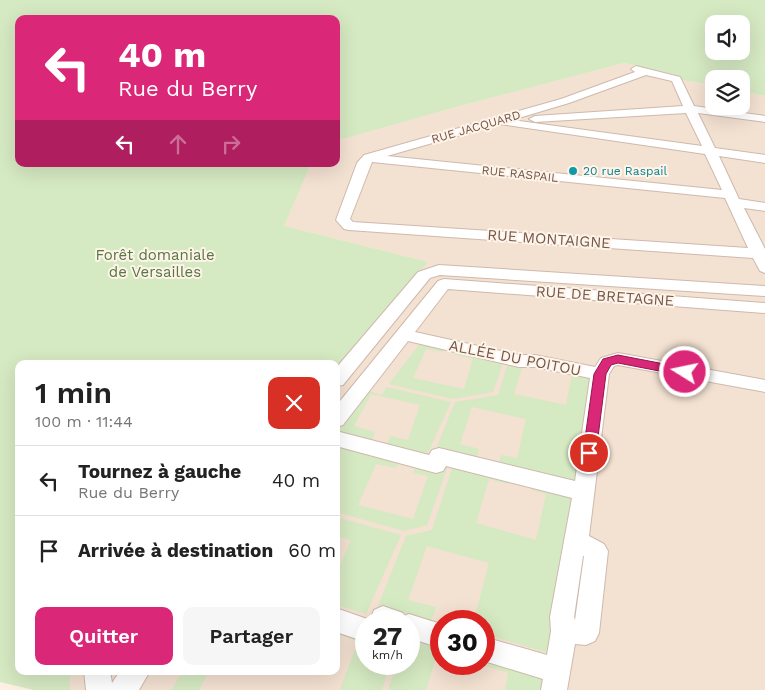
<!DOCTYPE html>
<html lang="fr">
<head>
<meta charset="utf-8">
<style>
  :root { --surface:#fff; --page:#f6f6f6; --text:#222; --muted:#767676; --line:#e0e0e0; --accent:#db2777 }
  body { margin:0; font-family:"Work Sans",sans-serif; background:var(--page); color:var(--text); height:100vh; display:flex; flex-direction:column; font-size:19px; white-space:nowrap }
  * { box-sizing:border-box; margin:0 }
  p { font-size:16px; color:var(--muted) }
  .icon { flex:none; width:28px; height:28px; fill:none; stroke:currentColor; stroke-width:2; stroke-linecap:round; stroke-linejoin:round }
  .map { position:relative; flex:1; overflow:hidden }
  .drawer { position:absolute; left:15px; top:360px; width:325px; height:315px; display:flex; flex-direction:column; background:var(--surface); border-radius:10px; box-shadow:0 5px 20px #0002 }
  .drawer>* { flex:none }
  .guide { position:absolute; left:15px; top:15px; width:325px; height:152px; border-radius:10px; box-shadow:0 5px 20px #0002; background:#db2777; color:#fff; overflow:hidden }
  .controls { position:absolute; left:705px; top:15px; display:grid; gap:10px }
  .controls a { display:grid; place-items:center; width:45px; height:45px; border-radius:10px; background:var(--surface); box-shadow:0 5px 20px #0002; font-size:25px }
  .speed { position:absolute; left:355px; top:610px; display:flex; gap:10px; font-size:25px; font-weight:700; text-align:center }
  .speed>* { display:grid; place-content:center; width:65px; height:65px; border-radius:50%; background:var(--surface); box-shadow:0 5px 20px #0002; line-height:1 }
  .speed small { font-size:12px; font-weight:400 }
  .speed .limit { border:8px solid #d22; background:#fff; color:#111 }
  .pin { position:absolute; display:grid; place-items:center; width:42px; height:42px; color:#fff; margin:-21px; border:2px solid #fff; border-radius:50%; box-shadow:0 1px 5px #0007 }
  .me { position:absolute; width:55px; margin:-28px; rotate:280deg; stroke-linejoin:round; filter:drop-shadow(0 0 4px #0008) }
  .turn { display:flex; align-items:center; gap:18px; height:105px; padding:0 20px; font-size:22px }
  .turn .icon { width:65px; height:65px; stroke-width:2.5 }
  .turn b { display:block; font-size:35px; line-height:42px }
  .lanes { display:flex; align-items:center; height:48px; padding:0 20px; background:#0003; justify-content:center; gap:25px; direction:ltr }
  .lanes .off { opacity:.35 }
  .round { display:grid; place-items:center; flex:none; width:52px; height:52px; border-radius:10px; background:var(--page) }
  .headline { display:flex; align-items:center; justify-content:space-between; height:85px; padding:0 20px }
  h1 { font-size:30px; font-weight:600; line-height:38px }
  .primary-button { display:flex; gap:10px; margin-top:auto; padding:10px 20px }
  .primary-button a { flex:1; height:58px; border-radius:10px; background:var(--accent); color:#fff; font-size:20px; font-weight:600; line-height:58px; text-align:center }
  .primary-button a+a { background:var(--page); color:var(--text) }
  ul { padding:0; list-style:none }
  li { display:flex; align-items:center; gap:15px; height:70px; padding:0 20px; border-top:1px solid var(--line) }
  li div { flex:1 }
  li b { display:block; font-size:19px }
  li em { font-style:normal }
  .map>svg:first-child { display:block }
  .residential { fill:#f3e1d1; fill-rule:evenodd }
  .green { fill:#d5e9c2; fill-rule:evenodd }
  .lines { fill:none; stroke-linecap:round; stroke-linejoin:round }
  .minor-casing { stroke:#cfb9ad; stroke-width:2 }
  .minor { fill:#fff; fill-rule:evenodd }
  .route { fill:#db2777; stroke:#8e194d }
  .culture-dot { fill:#0f9aa8; stroke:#fff4e9; stroke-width:2 }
  .labels { text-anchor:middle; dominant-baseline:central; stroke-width:4; stroke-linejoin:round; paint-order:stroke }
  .far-street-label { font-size:12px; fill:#735549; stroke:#fff4e9 }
  .far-culture-label { font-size:12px; fill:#0d838f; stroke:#fff4e9; text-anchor:start }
  .street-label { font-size:15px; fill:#735549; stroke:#fff4e9 }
  .park-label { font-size:15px; fill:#567842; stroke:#fff4e9 }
</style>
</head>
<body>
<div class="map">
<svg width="765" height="690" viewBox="0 0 765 690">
  <rect width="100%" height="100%" fill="#fcf0e3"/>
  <!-- residential -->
  <path class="residential" d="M624 63 674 74 681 80 714 85V106H741V91L765 96V690H70V677L75 671H336V369L428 262 284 226 311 164H336V141L456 107ZM366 621H409V664H366ZM441 621H484V664H441Z"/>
  <!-- green -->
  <g class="green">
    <path d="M0 0H765V96L741 91V79H714V85L681 80 674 74 624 63 456 107 336 141V19H19V164H311L284 226 428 262 336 369V364H19V671H75L70 677V690H34L0 682ZM714 24H741V51H714Z"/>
    <path d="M422 341 446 346 442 352 426 349 413 378 464 389 473 359 455 355 458 349 504 360 493 392 453 399 389 384Z"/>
    <path d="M509 360 523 364 514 394 566 405 572 374 598 375 581 485 499 465 501 455 517 458 526 419 472 407 460 444 479 449 476 459 436 449 455 402 498 395Z"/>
    <path d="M387 387 451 402 427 455 387 445 390 436 408 440 420 405 371 394 354 426 375 432 371 442 336 433V428L365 390 382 395Z"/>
    <path d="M336 441 401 458 396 468 376 464 358 505 413 519 428 476 413 473 418 462 450 460 427 525 404 531 336 512Z"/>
    <path d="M454 462 510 476 508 484 489 479 476 523 536 540 546 494 532 490 534 482 579 493 555 655 484 634V621H455L457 615 474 620 489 563 427 546 408 600 436 607 431 621 385 607 373 619 406 536 432 530Z"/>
    <path d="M336 517 401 535 366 614 336 605V575L351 540 336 536Z"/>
    <path d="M338 624 366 633V664H390L382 690H340L358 641 336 634Z"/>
    <path d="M409 629 441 639V651H438L426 690H388L396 664H409Z"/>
    <path d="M484 653 551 673 549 690H505L508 673 480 664H484Z"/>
    <path d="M183 671H209L199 690H171Z"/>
  </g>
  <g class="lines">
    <defs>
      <g id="minor">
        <path d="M636 66 680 77 694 106 765 116V122L698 113 715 148 765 155V163L719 156 739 199 765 203V211L744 208 765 249V273L760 271 753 258 349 230 344 229 336 220 357 163 364 155 561 99 635 72 631 69ZM646 75 672 81 683 106 535 116 529 119 535 122 686 113 702 146 512 120 569 103ZM499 124 705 154 722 190 387 156ZM372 162 725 198 748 248 353 222 350 219Z"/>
        <path d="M439 265 765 286V296L440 275 430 278 343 385 336 386V368L418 272Z"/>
        <path d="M444 279 765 303V313L448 289 415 332 519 355H535L595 367 601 358 618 353 765 380V392L618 365 614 366 609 374 589 536 604 544 608 551 599 633 595 641 586 645 575 644 567 690H541L543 679 484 661V637L547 655 551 631 550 617 572 498 446 466 443 471 436 473 336 446V431L429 455 432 450 439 448 575 481 590 378 535 367H519L408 341 343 425 336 427V406L438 281ZM583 556H584L575 620 574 617Z"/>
        <path d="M383 606 403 613 404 616 409 614 441 624V648L409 638V621H366V642L336 632V608L370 620 374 610Z"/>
        <path d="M84 671H110L112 683 120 671H150L139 690H86Z"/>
      </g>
    </defs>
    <!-- minor casing -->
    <use href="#minor" class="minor-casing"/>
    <!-- minor -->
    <use href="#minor" class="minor"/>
  </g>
  <!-- route -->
  <path class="route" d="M618 355 685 368 691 372 685 376 618 363 611 365 606 374 596 453 589 458 583 453 594 374 603 359Z"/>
  <!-- markers -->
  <circle class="culture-dot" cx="573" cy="171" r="5"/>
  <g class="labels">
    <!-- far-street labels -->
    <g class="far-street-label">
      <text transform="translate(476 127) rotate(-16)">RUE JACQUARD</text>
      <text transform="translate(520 174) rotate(6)">RUE RASPAIL</text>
    </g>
    <!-- far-culture labels -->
    <g class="far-culture-label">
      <text x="583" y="171">20 rue Raspail</text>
    </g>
    <!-- street labels -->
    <g class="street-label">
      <text transform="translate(549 239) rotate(4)">RUE MONTAIGNE</text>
      <text transform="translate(605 296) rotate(4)">RUE DE BRETAGNE</text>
      <text transform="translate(515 358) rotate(11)">ALLÉE DU POITOU</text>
    </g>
    <!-- park labels -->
    <g class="park-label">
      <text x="155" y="255">Forêt domaniale<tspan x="155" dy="17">de Versailles</tspan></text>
    </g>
  </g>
</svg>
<div class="controls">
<a><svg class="icon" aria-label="sound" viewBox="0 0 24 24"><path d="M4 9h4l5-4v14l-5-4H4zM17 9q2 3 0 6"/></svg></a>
<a><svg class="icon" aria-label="layers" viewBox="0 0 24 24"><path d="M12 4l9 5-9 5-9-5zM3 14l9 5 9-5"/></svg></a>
</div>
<div class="speed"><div>27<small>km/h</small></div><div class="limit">30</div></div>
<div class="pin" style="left:589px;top:453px;background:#d93025"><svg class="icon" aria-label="arrive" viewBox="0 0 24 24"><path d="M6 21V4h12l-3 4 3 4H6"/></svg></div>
<svg class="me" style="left:685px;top:372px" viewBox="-20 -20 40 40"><circle r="17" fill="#db2777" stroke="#fff" stroke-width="3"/><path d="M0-11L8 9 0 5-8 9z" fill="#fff"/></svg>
<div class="guide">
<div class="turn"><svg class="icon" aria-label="left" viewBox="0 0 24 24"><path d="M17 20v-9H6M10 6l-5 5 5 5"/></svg><div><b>40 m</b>Rue du Berry</div></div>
<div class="lanes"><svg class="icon" aria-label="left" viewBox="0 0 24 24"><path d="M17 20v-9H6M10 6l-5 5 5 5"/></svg><svg class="icon off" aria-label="ahead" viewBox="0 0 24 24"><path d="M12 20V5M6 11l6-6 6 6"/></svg><svg class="icon off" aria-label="right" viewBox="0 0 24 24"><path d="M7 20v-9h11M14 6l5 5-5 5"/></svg></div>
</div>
<section class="drawer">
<div class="headline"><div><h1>1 min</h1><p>100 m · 11:44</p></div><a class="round" style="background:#d93025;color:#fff"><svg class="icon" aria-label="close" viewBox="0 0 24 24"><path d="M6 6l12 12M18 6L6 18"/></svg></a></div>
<ul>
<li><svg class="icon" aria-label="left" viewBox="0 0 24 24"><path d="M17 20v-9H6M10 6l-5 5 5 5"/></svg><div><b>Tournez à gauche</b><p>Rue du Berry</p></div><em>40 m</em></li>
<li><svg class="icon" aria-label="arrive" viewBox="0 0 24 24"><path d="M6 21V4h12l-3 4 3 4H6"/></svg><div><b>Arrivée à destination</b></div><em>60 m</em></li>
</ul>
<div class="primary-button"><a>Quitter</a><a>Partager</a></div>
</section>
</div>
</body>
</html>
